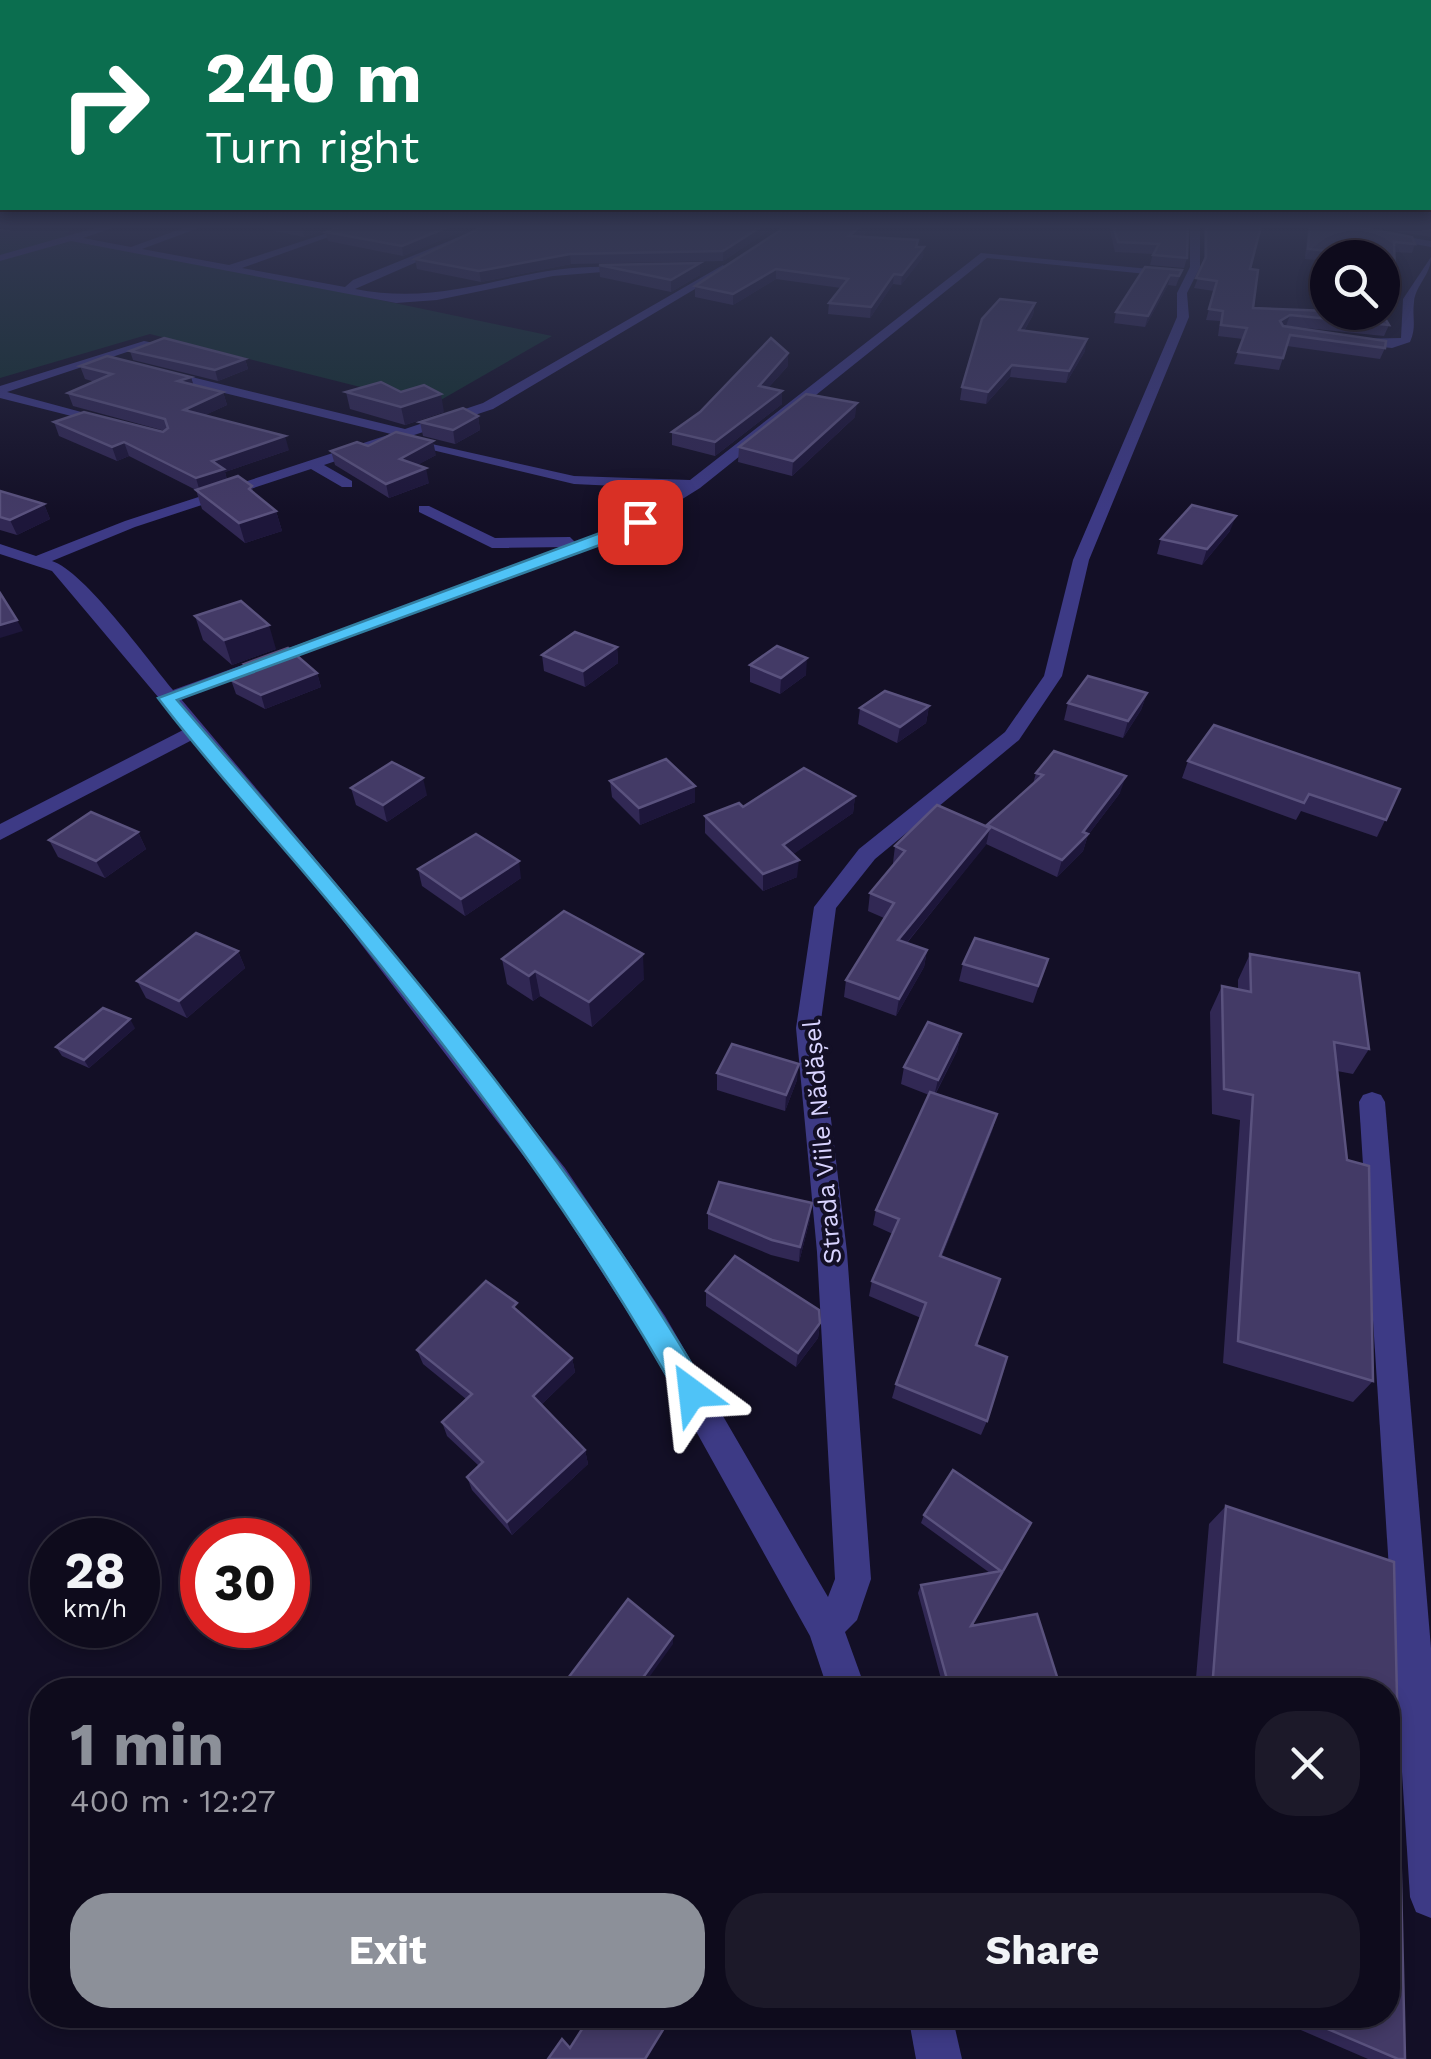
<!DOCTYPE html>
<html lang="en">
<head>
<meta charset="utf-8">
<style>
  :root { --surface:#0e0b1c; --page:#1c1929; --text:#f1f3f6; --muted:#9b9ba3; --line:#2e2b3b; --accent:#8c9099 }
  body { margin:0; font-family:"Work Sans",sans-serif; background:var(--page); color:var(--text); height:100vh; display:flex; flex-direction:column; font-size:38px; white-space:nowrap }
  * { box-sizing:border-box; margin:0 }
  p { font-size:32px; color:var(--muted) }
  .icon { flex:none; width:55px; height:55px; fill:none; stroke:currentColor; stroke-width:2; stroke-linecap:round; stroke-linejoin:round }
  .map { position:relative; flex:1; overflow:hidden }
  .details { position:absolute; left:30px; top:1678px; width:1370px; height:350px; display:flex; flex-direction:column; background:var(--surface); border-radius:40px; box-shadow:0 5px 15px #0003,0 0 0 2px var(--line) }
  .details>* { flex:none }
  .banner { position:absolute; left:0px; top:0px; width:1432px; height:210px; box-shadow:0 5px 15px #0003,0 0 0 2px var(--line); background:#0b6e4f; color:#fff; overflow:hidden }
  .controls { position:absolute; left:1310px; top:240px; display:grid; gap:20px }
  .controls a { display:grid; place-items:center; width:90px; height:90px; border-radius:50%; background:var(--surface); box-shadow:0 5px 15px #0003,0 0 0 2px var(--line); font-size:50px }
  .speed { position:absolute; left:30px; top:1518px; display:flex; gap:20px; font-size:50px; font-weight:700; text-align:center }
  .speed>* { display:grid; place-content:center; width:130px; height:130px; border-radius:50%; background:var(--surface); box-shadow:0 5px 15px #0003,0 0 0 2px var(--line); line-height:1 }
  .speed small { font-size:25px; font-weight:400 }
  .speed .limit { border:15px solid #d22; background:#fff; color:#111 }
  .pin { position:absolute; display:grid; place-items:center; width:85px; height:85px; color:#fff; margin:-42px; border-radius:20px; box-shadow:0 5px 15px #0006 }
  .me { position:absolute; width:110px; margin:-55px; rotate:330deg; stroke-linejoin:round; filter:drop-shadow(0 0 8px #0008) }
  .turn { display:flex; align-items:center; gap:35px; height:210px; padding:0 40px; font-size:45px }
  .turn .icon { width:130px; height:130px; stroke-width:2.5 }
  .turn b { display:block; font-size:70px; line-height:85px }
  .round { display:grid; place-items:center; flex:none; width:105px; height:105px; border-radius:40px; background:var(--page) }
  .headline { display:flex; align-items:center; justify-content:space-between; height:170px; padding:0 40px }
  h1 { font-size:60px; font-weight:700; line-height:75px; color:var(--accent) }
  .button { display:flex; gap:20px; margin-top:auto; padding:20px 40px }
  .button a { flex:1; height:115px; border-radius:40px; background:var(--accent); color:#fff; font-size:40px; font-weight:700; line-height:115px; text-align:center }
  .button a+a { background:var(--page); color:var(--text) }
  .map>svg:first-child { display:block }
  .green { fill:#12302f }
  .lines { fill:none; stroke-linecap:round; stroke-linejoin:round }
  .minor { fill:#3d3a85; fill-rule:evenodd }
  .wall { fill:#312854 }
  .shaded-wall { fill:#1d163a }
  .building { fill:#433a66; stroke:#5a527e; stroke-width:2.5 }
  .route { fill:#4fc3f7; stroke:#337fa1; stroke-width:2.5 }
  .labels { text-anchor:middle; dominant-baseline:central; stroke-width:8; stroke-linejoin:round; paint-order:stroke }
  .street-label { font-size:25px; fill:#d9d4ff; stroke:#130f26 }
</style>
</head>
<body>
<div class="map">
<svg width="1431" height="2059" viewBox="0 0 1431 2059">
  <rect width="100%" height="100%" fill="#130f26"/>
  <!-- green -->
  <path class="green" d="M0 226H76L65 234 552 336 432 405 150 334 0 378Z"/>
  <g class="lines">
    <!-- minor -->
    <g class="minor">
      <path d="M102 226H118L83 238 131 247 189 226H204L142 249 229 265 349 226 348 230 242 268 345 287 353 280 486 226H499L355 289C428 303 478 283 548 271 576 266 606 267 634 266L639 269 553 276 437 300 396 303 71 241 0 261V255Z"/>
      <path d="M1190 226H1200V267L1187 293 1189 317 1089 560 1062 676 1019 740 875 859 836 908 820 1028 847 1252 871 1579 857 1620 845 1632 866 1690H828L810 1636 643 1336 545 1184 341 918 194 739 0 840V824L185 729 52 571 0 554V544L36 556 125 521 391 434 155 376 159 369 405 429 483 403 723 265 727 270 493 409 405 438 574 476 690 480 981 253 1181 272 1177 277 987 258 700 488 620 538 181 699 357 908 565 1168 665 1316 828 1597 835 1579 817 1252 796 1028 814 907 859 849 1005 732 1044 676 1073 560 1177 317V293L1190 267ZM395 441 574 484 679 489 610 532 577 544 570 537 495 538 429 506H419V512L492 548 568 547 173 690C148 660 84 571 52 561L135 527 311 469 342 487H352V481L324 465Z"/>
      <path d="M1315 226H1340L1431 241V247Z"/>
      <path d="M1431 257C1431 275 1415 286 1414 302 1412 318 1417 327 1410 342L1392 348 1351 344 1355 339 1401 338 1403 299Z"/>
      <path d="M144 341 154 343 7 392 111 420V426L0 398V386Z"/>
      <path d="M1372 1092 1381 1095 1385 1102 1431 1648V1918L1416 1912 1410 1897 1359 1102 1363 1095Z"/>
      <path d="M908 2015H952L962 2059H916Z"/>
    </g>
  </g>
  <!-- wall -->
  <g class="wall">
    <path d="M250 226H338L304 237Z"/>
    <path d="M340 226H475L403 256 328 241 326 232Z"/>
    <path d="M485 226H776L723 261 571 264 481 282 417 269 415 259Z"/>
    <path d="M787 226H874L860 237 917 247 923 257 901 285 893 284 870 318 828 314 829 303 841 288 776 279 733 305 695 297V286Z"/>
    <path d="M1109 226H1188L1187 258 1184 268 1150 265 1153 254 1115 252Z"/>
    <path d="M1204 226H1261L1250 269 1253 308 1389 325 1384 336 1286 326 1385 348 1380 359 1287 346 1279 370 1234 364 1243 339 1218 336 1220 321 1206 320 1214 291 1194 288 1204 263Z"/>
    <path d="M1282 226H1353L1415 244 1412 253 1394 252 1395 276 1392 286 1393 299 1389 309H1382V258H1328V261L1305 259 1308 228Z"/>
    <path d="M1366 226H1431V237Z"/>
    <path d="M599 265 700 275 671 292 600 277Z"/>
    <path d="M1145 267 1182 270 1176 286 1168 285 1145 327 1114 323 1116 312Z"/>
    <path d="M1035 303 1033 315 1024 331 1085 351 1066 383 1010 377 986 404 960 400 962 387Z"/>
    <path d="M130 351 245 359 248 369 218 381 133 360Z"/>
    <path d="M80 366 191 377 193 385 223 392 227 405 205 415 289 450 225 472 227 480 252 486 253 492 276 511 282 531 245 543 202 509 196 490 129 456 117 461 59 436 54 422 165 431 73 406 68 393 95 382 85 379Z"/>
    <path d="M788 366 768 388 782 391V404L715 456 672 445V432Z"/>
    <path d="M346 392H401L444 412 405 425 350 409Z"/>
    <path d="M478 416 480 430 455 444 423 436 420 422Z"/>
    <path d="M855 417 792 476 738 462 739 447Z"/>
    <path d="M368 446 436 455 417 465 429 483 389 498 335 465 331 451Z"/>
    <path d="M0 491 44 504 50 519 17 535 0 530Z"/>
    <path d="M1230 531 1202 565 1157 554 1161 539Z"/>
    <path d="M195 616 276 649 232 665 203 640Z"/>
    <path d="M617 647 618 663 585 687 544 671 542 655Z"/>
    <path d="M244 664 317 673 321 687 265 709 236 694 231 680 246 672Z"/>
    <path d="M750 665 806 675 780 694 750 682Z"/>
    <path d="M1147 693 1141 710 1123 738 1064 720 1068 703Z"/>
    <path d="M929 706 926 723 897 743 858 724 860 708Z"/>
    <path d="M1188 761 1400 789 1377 837 1301 811 1296 820 1182 778Z"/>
    <path d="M1036 773 1120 793 1088 835 1083 851 1057 877 986 844 907 943 927 950 924 967 896 1016 844 997 846 980 884 918 868 911 870 893 894 864 893 863 895 846 987 826 1033 784Z"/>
    <path d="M610 781 695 786V802L640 825 612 797Z"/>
    <path d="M351 788 427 795 387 822 356 805Z"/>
    <path d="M855 796 853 813 793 854 797 877 763 891 705 833V816L743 807Z"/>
    <path d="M138 832 146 849 105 878 58 857 49 840Z"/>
    <path d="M418 869 521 878 465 916 422 886Z"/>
    <path d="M238 951 245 968 187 1018 146 998 137 981Z"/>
    <path d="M1250 954 1369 1049 1353 1074 1337 1071 1373 1381 1353 1402 1223 1363 1240 1120 1212 1114 1210 1012 1222 986 1238 989V980Z"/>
    <path d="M502 959 644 979 592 1027 540 996 533 1001 507 984Z"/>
    <path d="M1048 959 1033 1003 959 981 963 964Z"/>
    <path d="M135 1028 89 1068 62 1056 56 1047Z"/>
    <path d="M961 1034 957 1051 936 1093 997 1114 992 1131 942 1256 976 1345 987 1421 981 1435 892 1398 896 1384 921 1318 869 1296 872 1281 893 1234 873 1225 876 1210 929 1095 901 1084 904 1067Z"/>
    <path d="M717 1073 797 1080 785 1111 717 1090Z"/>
    <path d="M708 1213 810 1219 799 1262 771 1255 708 1229Z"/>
    <path d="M706 1291 820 1323 818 1338 796 1367 706 1306Z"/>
    <path d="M520 1313 572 1358 575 1372 541 1405 585 1450 588 1464 512 1535 472 1490 467 1477 479 1466 447 1436 442 1422 466 1399 423 1364 417 1350Z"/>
    <path d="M1226 1506 1394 1562 1405 2059H1368L1266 2015H1388V1690H1195L1209 1524Z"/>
    <path d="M924 1515 1031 1523 971 1626 1060 1686 1057 1690H944L918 1593 921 1585 990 1573 921 1523Z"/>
  </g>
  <!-- shaded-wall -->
  <g class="shaded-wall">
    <path d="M304 226H338L304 237 302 227Z"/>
    <path d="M450 226H475L403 256 402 246Z"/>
    <path d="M762 226H776L723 261V251Z"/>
    <path d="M861 226H874L848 246 849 236Z"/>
    <path d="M924 247 923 257 901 285 902 275Z"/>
    <path d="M570 254 571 264 481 282 479 271Z"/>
    <path d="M700 263V275L671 292V280Z"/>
    <path d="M776 269V279L733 305V294Z"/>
    <path d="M894 274 893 284 870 318 871 307Z"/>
    <path d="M1170 275 1168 285 1145 327 1148 316Z"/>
    <path d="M1035 303 1033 315 1017 342 1019 330Z"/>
    <path d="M1290 315 1286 326 1276 332 1280 321Z"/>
    <path d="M1087 339 1085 351 1066 383 1069 371Z"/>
    <path d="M788 353V366L758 399 759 386Z"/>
    <path d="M245 359 248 369 218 381 215 370Z"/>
    <path d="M1012 365 1010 377 986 404 988 392Z"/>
    <path d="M191 377 195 390 178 381Z"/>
    <path d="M782 391V404L715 456V442Z"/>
    <path d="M223 392 227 405 188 423 184 410Z"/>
    <path d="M441 394 444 412 405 425 401 407Z"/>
    <path d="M857 403 855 417 792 476 793 461Z"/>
    <path d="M478 416 480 430 455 444 453 430Z"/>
    <path d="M285 436 289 450 225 472 228 483 200 492 196 478 212 461Z"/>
    <path d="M433 441 436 455 403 473 400 459Z"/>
    <path d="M124 442 129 456 117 461 112 447Z"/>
    <path d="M426 468 429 483 389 498 386 484Z"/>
    <path d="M44 504 50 519 17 535 10 520Z"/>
    <path d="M276 511 282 531 245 543 239 523Z"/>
    <path d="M1236 516 1230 531 1202 565 1207 549Z"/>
    <path d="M17 620 23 631 0 638V625Z"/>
    <path d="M269 625 276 649 232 665 224 640Z"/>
    <path d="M617 647 618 663 585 687 583 671Z"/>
    <path d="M807 658 806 675 780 694 781 678Z"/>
    <path d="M317 673 321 687 265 709 261 695Z"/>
    <path d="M1147 693 1141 710 1123 738 1128 721Z"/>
    <path d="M929 706 926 723 897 743 900 727Z"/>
    <path d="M1126 776 1120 793 1088 835 1083 851 1057 877 1062 860Z"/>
    <path d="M423 778 427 795 387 822 383 805Z"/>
    <path d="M695 786V802L640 825 639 808Z"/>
    <path d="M855 796 853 813 782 862 783 845Z"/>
    <path d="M990 828 986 845 895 957 898 940Z"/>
    <path d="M138 832 146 849 105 878 96 861Z"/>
    <path d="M799 860 797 877 763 891V874Z"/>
    <path d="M519 861 521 878 465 916 461 899Z"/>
    <path d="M927 950 924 967 896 1016 899 999Z"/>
    <path d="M238 951 245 968 187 1018 179 1001Z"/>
    <path d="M643 954 644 979 592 1027 589 1002Z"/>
    <path d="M535 971 540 996 533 1001 529 976Z"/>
    <path d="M130 1019 135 1028 89 1068 84 1060Z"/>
    <path d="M961 1034 957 1051 934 1096 938 1080Z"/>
    <path d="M799 1064 797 1080 785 1111 786 1095Z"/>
    <path d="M997 1114 992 1131 936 1271 940 1256Z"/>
    <path d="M812 1203 810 1219 799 1262 800 1247Z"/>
    <path d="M820 1323 818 1338 796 1367 798 1353Z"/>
    <path d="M572 1358 575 1372 536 1410 533 1396Z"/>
    <path d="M585 1450 588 1464 512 1535 507 1522Z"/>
    <path d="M673 1636V1644L640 1690H634Z"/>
    <path d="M672 2015H673L647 2059H645Z"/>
  </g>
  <!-- building -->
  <g class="building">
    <path d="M340 226H450L402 246 326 232Z"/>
    <path d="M485 226H762L723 251 570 254 479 271 415 259Z"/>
    <path d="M787 226H861L849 236 918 240 916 247H924L902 275 894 274 871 307 829 303 848 279 776 269 733 294 695 286Z"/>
    <path d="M1113 226H1188L1187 258 1153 255 1159 244 1118 242Z"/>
    <path d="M1206 226H1261L1250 269 1258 270 1253 308 1328 311V312H1381L1389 325 1290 315 1280 321 1283 326 1386 341 1385 348 1290 335 1283 358 1238 352 1247 328 1221 325 1223 311 1209 309 1217 281 1196 278 1206 257Z"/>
    <path d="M1310 226H1353L1412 237 1415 244 1394 242 1395 276 1389 275 1393 299 1382 298V258H1347V253L1308 249Z"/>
    <path d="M700 263 671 280 599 265Z"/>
    <path d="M1145 267 1182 270 1179 276 1170 275 1148 316 1116 312Z"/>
    <path d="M1000 299 1035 303 1019 330 1087 339 1069 371 1012 365 988 392 962 387 982 319Z"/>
    <path d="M164 338 245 359 215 370 130 351Z"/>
    <path d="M771 338 788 353 759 386 782 391 715 442 672 432 700 412Z"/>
    <path d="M107 356 191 377 178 381 223 392 184 410 285 436 212 461 224 469 196 478 124 442 112 447 54 422 84 412 163 432 168 428 165 419 68 393 112 374 80 366Z"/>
    <path d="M381 382 401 392 424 385 441 394 401 407 346 392Z"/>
    <path d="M806 394 857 403 793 461 739 447Z"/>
    <path d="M463 408 478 416 453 430 420 422Z"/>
    <path d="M396 432 433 441 400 459 426 468 386 484 331 451 357 442 368 446Z"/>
    <path d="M238 476 252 486 249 489 276 511 239 523 196 490Z"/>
    <path d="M0 491 44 504 10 520 0 517Z"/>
    <path d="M1192 505 1236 516 1207 549 1161 539Z"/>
    <path d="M0 593 17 620 0 625Z"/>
    <path d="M241 601 269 625 224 640 195 616Z"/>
    <path d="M575 632 617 647 583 671 542 655Z"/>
    <path d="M777 646 807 658 781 678 750 665Z"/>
    <path d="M288 648 317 673 261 695 231 680 251 669 244 664Z"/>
    <path d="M1088 676 1147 693 1128 721 1068 703Z"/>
    <path d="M885 691 929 706 900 727 860 708Z"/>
    <path d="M1214 725 1400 789 1386 820 1309 794 1304 803 1188 761Z"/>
    <path d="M1054 751 1126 776 1083 832 1088 834 1062 860 987 825 1043 775 1036 773Z"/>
    <path d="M666 759 695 786 639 808 610 781Z"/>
    <path d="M392 762 423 778 383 805 351 788Z"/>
    <path d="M804 768 855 796 783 845 799 860 763 874 705 816 739 803 743 807Z"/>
    <path d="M937 805 990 828 898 940 927 950 899 999 846 980 894 903 870 893 905 851 895 846Z"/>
    <path d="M91 812 138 832 96 861 49 840Z"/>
    <path d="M476 834 519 861 461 899 418 869Z"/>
    <path d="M564 911 643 954 589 1002 535 971 529 976 502 959Z"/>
    <path d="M196 933 238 951 179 1001 137 981Z"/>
    <path d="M975 938 1048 959 1038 986 963 964Z"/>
    <path d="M1250 954 1359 973 1369 1049 1334 1042 1347 1160 1369 1166 1373 1381 1238 1341 1253 1095 1224 1089 1222 986 1251 992Z"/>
    <path d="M103 1008 130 1019 84 1060 56 1047Z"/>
    <path d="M928 1022 961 1034 938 1080 904 1067Z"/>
    <path d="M732 1044 799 1064 786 1095 717 1073Z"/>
    <path d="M930 1092 997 1114 940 1256 1000 1279 976 1345 1007 1357 987 1421 896 1384 926 1303 872 1281 899 1219 876 1210Z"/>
    <path d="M719 1182 812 1203 800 1247 772 1240 708 1213Z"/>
    <path d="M735 1256 819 1310 820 1323 798 1353 706 1291Z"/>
    <path d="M486 1281 517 1303 513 1307 572 1358 533 1396 585 1450 507 1522 467 1477 483 1462 442 1422 472 1394 417 1350Z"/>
    <path d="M953 1470 1031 1523 971 1626 1037 1614 1060 1686 1042 1690H950L921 1585 1001 1571 924 1515Z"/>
    <path d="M1226 1506 1394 1562 1405 2059H1398L1295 2015H1388V1690H1212Z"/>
    <path d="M628 1599 673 1636 634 1690H559Z"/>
    <path d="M591 2015H672L645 2059H548L562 2039 570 2048Z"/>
  </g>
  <!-- sky -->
  <linearGradient id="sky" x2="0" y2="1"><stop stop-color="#0a0815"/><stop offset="0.44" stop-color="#333752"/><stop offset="1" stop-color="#333752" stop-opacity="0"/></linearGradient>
  <rect width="1431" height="515" fill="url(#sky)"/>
  <!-- route -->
  <path class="route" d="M640 518 645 519V525L619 538 177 700C364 917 558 1135 703 1383L707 1393 703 1403 692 1407 682 1403C585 1229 465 1067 338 913 279 841 214 772 158 698Z"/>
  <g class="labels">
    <!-- street labels -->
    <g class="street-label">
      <text transform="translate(822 1142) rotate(-95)">Strada Viile Nădășel</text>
    </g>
  </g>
</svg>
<div class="controls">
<a><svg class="icon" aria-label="search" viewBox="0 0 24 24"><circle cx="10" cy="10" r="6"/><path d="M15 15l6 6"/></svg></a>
</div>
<div class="speed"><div>28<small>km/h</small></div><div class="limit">30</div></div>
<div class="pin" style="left:640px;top:522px;background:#d93025"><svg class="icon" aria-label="arrive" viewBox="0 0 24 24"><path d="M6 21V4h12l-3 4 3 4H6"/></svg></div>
<svg class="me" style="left:692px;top:1393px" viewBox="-20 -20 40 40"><path d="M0-17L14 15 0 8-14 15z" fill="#4fc3f7" stroke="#fff" stroke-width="4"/></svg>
<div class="banner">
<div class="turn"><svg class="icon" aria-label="right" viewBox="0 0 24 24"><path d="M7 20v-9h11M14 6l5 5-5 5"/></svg><div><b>240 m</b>Turn right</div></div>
</div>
<section class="details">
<div class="headline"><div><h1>1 min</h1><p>400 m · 12:27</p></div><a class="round"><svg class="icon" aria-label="close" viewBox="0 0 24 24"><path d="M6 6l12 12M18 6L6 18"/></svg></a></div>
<div class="button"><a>Exit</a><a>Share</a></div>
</section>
</div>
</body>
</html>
